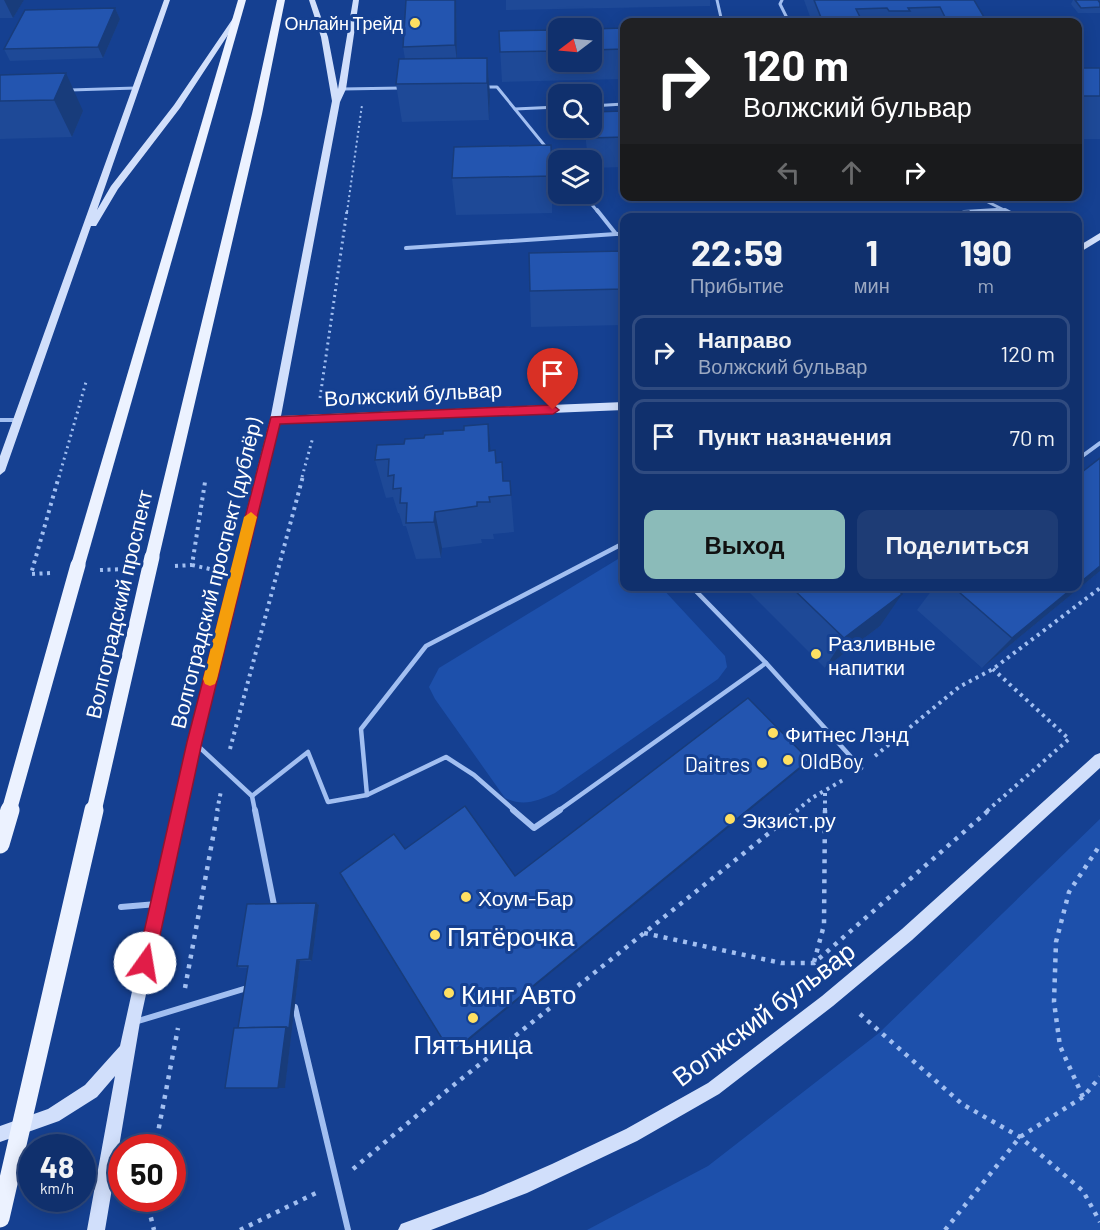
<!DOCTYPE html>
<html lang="ru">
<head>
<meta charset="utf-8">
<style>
  :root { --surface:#10306d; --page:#1e3c75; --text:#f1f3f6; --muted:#9ca9c2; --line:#304b80; --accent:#8bbbb9 }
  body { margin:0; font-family:Barlow,sans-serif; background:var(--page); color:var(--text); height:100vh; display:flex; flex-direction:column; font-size:22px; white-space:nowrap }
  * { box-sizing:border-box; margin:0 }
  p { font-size:20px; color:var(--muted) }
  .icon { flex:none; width:33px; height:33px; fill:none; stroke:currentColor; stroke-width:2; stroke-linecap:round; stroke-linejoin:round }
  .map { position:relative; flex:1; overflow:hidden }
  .details { position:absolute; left:620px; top:213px; width:462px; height:378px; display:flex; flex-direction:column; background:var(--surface); border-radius:12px; box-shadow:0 3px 15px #0003,0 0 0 2px var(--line) }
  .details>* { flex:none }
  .top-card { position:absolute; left:620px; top:18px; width:462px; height:183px; border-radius:12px; box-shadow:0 3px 15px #0003,0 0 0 2px var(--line); background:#202124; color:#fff; overflow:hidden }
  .needle { width:39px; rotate:254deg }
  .controls { position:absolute; left:548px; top:18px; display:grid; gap:12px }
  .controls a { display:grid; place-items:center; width:54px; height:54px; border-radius:12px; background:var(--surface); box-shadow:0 3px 15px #0003,0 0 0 2px var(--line); font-size:30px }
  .speed { position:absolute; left:18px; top:1134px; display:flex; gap:12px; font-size:30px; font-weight:700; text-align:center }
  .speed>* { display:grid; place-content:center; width:78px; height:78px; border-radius:50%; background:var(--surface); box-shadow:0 3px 15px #0003,0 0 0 2px var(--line); line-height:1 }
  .speed small { font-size:15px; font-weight:400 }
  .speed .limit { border:9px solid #d22; background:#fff; color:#111 }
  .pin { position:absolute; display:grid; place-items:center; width:51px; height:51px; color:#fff; margin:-62px -26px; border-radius:50% 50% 50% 0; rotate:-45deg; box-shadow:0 0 6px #0007 }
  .pin .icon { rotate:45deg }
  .me { position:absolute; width:66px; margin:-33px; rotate:13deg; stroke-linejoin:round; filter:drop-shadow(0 0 4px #0008) }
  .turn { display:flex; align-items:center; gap:21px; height:126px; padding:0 24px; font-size:27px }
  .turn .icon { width:78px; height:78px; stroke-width:2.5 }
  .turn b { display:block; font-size:42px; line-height:51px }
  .lanes { display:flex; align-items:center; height:57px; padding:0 24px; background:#0003; justify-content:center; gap:30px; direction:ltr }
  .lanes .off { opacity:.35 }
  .eta { display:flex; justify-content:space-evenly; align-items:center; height:102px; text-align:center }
  .eta b { font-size:36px; font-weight:700; line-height:42px }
  .button { display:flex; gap:12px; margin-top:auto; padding:12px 24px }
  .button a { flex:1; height:69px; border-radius:12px; background:var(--accent); color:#111; font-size:24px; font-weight:700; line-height:69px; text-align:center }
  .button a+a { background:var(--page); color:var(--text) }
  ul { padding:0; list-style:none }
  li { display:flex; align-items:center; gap:18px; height:75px; margin:0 12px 9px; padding:0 12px; border:3px solid var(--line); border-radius:12px }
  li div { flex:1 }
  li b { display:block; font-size:22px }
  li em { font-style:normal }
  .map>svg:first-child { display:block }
  .green { fill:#1d50ab }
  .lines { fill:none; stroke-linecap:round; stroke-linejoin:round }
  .path-far3 { stroke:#a2bff1; stroke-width:2; stroke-dasharray:2 3; stroke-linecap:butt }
  .path-far2 { stroke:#a2bff1; stroke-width:3; stroke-dasharray:2 4; stroke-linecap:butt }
  .path-far1 { stroke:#a2bff1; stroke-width:4; stroke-dasharray:3 4.5; stroke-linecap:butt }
  .path { stroke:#a2bff1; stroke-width:4.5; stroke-dasharray:4 6; stroke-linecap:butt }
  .lane-far3 { stroke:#a2bff1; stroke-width:3 }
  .lane-far2 { stroke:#a2bff1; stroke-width:4 }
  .lane-far1 { stroke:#a2bff1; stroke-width:4.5 }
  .lane { stroke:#a2bff1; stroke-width:6 }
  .secondary { fill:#d1dffb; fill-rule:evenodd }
  .primary { fill:#ecf2ff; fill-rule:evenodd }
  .primary-bridge-far1 { stroke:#ecf2ff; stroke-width:15 }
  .primary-bridge { stroke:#ecf2ff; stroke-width:19 }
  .wall { fill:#1e4997 }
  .shaded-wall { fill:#183c7b }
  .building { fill:#2355b0; stroke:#183c7b; stroke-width:1.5 }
  .route { fill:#e11d48; stroke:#92132f; stroke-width:1.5 }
  .slow { fill:#f59e0b }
  .poi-dot { fill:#ffe062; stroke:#154091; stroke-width:2 }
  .labels { text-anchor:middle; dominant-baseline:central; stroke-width:6; stroke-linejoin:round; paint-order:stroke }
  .far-poi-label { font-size:18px; fill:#fff; stroke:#154091; text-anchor:end }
  .street-label { font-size:21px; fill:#fff; stroke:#154091 }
  .poi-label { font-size:21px; fill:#fff; stroke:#154091; text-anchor:start }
  .near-poi-label { font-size:26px; fill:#fff; stroke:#154091; text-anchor:start }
  .near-street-label { font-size:26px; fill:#fff; stroke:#154091 }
</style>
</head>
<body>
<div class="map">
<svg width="1100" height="1230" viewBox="0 0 1100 1230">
  <rect width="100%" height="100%" fill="#154091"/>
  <!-- green -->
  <g class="green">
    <path d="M618 559H624V586L661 587 725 656 727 667 718 679 555 793C537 801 524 807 505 798L435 699 429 687 439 668Z"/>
    <path d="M1100 819V1230H587L708 1166 879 1033Z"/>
  </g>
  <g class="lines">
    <!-- path-far3 -->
    <path class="path-far3" d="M347 212 362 105"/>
    <!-- path-far2 -->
    <g class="path-far2">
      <path d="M320 398 347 210"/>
      <path d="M59 477 86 382"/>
      <path d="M302 477 313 437"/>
    </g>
    <!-- path-far1 -->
    <g class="path-far1">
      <path d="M192 565 214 570"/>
      <path d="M175 566 192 565 205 482"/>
      <path d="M100 570 125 569"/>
      <path d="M50 573 31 574 59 476"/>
      <path d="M230 749 303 476"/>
      <path d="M875 756 959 687 993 669 1100 588"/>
      <path d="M217 811 221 791"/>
      <path d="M796 811 812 798 845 779"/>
      <path d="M825 811V792"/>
      <path d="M987 811 1069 739 993 669"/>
    </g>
    <!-- path -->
    <g class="path">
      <path d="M644 933 781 963H814L989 810"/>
      <path d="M814 962 824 925 825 810"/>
      <path d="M185 988 218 810"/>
      <path d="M860 1014 962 1104 1020 1137 1083 1191 1100 1222"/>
      <path d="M1083 1097 1060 1046 1054 1002 1056 942 1069 892 1100 845"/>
      <path d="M155 1148 178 1028"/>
      <path d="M353 1169 445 1092 798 810"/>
      <path d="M146 1198 154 1230"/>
      <path d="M240 1230 320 1191"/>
      <path d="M945 1230 1020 1137 1083 1097 1100 1077"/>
    </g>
    <!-- lane-far3 -->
    <g class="lane-far3">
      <path d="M717 0 722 22"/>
      <path d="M782 0 780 4 789 22"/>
      <path d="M486 87H497L558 162"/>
      <path d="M342 89 402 88"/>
      <path d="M70 90 136 88"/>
      <path d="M591 106 624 104"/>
      <path d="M515 109 558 107"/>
      <path d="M583 194 598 212"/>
      <path d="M976 196 1008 212"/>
      <path d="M967 212 1004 210"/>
    </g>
    <!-- lane-far2 -->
    <g class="lane-far2">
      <path d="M597 210 616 234H624"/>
      <path d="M1005 210 1020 218"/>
      <path d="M964 212 997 210"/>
      <path d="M406 248 616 234"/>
      <path d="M0 420H18"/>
      <path d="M1077 460 1100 443"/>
    </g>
    <!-- lane-far1 -->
    <g class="lane-far1">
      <path d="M691 586 766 663 861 768"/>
      <path d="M197 745 252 796 255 811"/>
      <path d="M367 795 361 729 426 646 624 543"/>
      <path d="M252 796 308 752 328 802 367 795 446 757 474 775 515 811"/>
      <path d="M558 811 766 663"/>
    </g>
    <!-- lane -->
    <g class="lane">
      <path d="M255 810 274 905"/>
      <path d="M513 810 534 828 560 810"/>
      <path d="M121 907 157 904"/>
      <path d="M295 1007 348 1230"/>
      <path d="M135 1022 247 988"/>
    </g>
    <!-- secondary -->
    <g class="secondary">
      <path d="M164 0H170L97 210 111 186 174 105 236 14 241 15 180 108 118 189 96 226H91L5 471 0 475V456Z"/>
      <path d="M309 0H315L328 37 338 89 353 0H359L346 89 340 102 281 416 624 402V410L279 424 201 742 140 1022 105 1230H87L115 1076 97 1097 59 1121 0 1142V1126L48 1109 85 1085 120 1046 187 742 270 420 332 101 321 37Z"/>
      <path d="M1100 233V240L1077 254V247Z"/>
      <path d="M1100 753V768L912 940 833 1006 719 1094 637 1141 527 1193 431 1230H398L401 1224 483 1194 552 1164 626 1129 708 1083 822 996 902 929 1095 755Z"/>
    </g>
    <!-- primary -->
    <g class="primary">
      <path d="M238 0H246L85 565 83 569H73L71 565Z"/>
      <path d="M277 0H285L262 114 159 557 157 561H147L145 557 252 114Z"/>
    </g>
    <!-- primary-bridge-far1 -->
    <g class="primary-bridge-far1">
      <path d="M9 811 78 565"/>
      <path d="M94 811 152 557"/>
    </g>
    <!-- primary-bridge -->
    <g class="primary-bridge">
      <path d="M0 844 10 810"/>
      <path d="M0 1218 94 810"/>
    </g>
  </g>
  <!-- wall -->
  <g class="wall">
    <path d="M0 0H24L13 18H0Z"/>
    <path d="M406 0H456L457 58H487L490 95 489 120 402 122 396 84 405 59 403 47Z"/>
    <path d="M506 0H710V6L506 10Z"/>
    <path d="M804 0H974L984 17 982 22H812Z"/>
    <path d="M1073 0H1098L1100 3V13H1078L1071 4Z"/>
    <path d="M115 8 120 19 103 58 10 61 4 49Z"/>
    <path d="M624 28V79L502 82 499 31 558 30V62H591V29Z"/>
    <rect x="1077" y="68" width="23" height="71"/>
    <path d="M0 75 83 111 72 137 0 139Z"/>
    <path d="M624 111V167L591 168V160H588L586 142V128H591Z"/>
    <path d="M552 176V213L456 215 452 178Z"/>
    <path d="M624 251V325L531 327 529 253Z"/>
    <path d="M623 429H624V453L622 445Z"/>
    <path d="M404 444 490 451 504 481H510L514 532 493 534 494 539H481L482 543 442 548 441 558 416 559 406 526H403L399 513H398L393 497 386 498 375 460Z"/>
    <path d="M1100 571 982 668 917 610 935 586H1077Z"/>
    <path d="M743 586H893L880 626 825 668Z"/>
    <path d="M316 903 319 905 312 961H300L285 1088H225L238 1028 248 968H240L237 966Z"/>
  </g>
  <!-- shaded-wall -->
  <g class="shaded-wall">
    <path d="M4 0H24L13 18Z"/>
    <path d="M455 0H456L457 62 455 45Z"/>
    <path d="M115 8 120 19 103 58 98 47Z"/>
    <path d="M487 58 490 95 489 120 487 83Z"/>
    <path d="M66 73 83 111 72 137 54 100Z"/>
    <path d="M488 424 492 464 489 451Z"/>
    <path d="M435 512 442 548 441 558 434 522Z"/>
    <path d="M1100 566V571L982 668 1012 638 1075 586H1077V585Z"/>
    <path d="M902 594 880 626 825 668 844 638Z"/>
    <path d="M809 760 806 764 452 1054 451 1053Z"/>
    <path d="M316 903 319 905 312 961 309 959Z"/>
    <path d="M297 960 300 961 285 1088H278L286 1027Z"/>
  </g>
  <!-- building -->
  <g class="building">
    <path d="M406 0H455V45L403 47Z"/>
    <path d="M814 0H974L984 17H945L940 7 908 8 910 11H889L887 8 856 9 861 19 822 20Z"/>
    <path d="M1075 0H1098L1100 3V7L1081 8Z"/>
    <path d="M115 8 98 47 4 49 25 10Z"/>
    <path d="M624 28V49L591 50V29Z"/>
    <path d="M558 30V51L500 52 499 31Z"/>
    <path d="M487 58V83L396 84 399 59Z"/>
    <rect x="1077" y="68" width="23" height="28"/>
    <path d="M66 73 54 100 0 101V75Z"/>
    <path d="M624 111V137L590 138 589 128H591V112Z"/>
    <path d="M551 145 552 176 452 178 454 147Z"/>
    <path d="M969 211 972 218H720Z"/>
    <path d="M624 251V289L530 291 529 253Z"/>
    <path d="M488 424 489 451 495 450 496 463 502 462 503 481H510L511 495 489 497 490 502H477V506L435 512 434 522 406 523 407 503H400L401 488 393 489 394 475 388 476 389 459 375 460 377 445 404 444 405 439 424 438 425 435 443 434V431L464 430V426Z"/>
    <path d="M1100 458V566L1077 585V476Z"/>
    <path d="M790 586H893L902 594 844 638Z"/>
    <path d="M952 586H1075L1012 638Z"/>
    <path d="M748 698 809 760 451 1053 340 873 394 834 405 849 465 806 515 876Z"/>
    <path d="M316 903 309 959 297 960 289 1028 286 1027 238 1028 248 966H237L247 904Z"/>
    <path d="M286 1027 278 1088H225L234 1028Z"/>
  </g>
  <!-- route -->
  <path class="route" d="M553 405 559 410 553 414 280 424 202 742 154 963 151 969 145 971 139 969 137 963 187 742 271 417Z"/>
  <!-- slow -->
  <path class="slow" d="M251 512 257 517 217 679 215 684 210 686 205 684 203 679 244 517Z"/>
  <!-- markers -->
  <g class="poi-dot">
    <circle cx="415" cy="23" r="6"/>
    <circle cx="816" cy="654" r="6"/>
    <circle cx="773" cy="733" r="6"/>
    <circle cx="788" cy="760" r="6"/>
    <circle cx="762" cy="763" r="6"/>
    <circle cx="730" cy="819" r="6"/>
    <circle cx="466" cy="897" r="6"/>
    <circle cx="435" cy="935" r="6"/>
    <circle cx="449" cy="993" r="6"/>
    <circle cx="473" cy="1018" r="6"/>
  </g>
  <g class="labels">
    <!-- far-poi labels -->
    <g class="far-poi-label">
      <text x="403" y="23">Онлайн Трейд</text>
    </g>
    <!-- street labels -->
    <g class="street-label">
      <text transform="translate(413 393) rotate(-3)">Волжский бульвар</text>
      <text transform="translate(215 573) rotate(-76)">Волгоградский проспект (дублёр)</text>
      <text transform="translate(118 604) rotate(-77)">Волгоградский проспект</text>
    </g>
    <!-- poi labels -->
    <g class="poi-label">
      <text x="828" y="642">Разливные<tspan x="828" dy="24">напитки</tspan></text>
      <text x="785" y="733">Фитнес Лэнд</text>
      <text x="800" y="760">OldBoy</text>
      <text x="750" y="763" text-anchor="end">Daitres</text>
      <text x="742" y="819">Экзист.ру</text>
      <text x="478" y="897">Хоум-Бар</text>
    </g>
    <!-- near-poi labels -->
    <g class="near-poi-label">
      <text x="447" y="935">Пятёрочка</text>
      <text x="461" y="993">Кинг Авто</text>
      <text x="473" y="1043" text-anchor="middle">Пятъница</text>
    </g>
    <!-- near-street labels -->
    <g class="near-street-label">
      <text transform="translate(763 1013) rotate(-37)">Волжский бульвар</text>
    </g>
  </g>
</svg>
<div class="controls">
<a><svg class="needle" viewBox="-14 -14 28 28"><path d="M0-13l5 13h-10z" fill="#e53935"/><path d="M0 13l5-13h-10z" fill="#9ca9c2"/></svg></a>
<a><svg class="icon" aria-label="search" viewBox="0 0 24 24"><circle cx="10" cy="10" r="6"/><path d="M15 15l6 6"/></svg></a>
<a><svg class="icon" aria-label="layers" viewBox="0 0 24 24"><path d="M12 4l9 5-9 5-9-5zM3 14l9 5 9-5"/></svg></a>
</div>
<div class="speed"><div>48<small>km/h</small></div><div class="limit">50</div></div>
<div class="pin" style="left:553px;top:410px;background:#d93025"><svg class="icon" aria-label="arrive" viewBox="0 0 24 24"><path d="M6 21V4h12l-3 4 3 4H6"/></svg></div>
<svg class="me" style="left:145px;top:963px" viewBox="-20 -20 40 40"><circle r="19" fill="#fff"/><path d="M0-13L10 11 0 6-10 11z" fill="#e11d48"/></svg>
<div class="top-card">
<div class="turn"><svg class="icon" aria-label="right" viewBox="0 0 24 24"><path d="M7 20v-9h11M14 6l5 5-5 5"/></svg><div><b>120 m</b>Волжский бульвар</div></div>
<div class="lanes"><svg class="icon off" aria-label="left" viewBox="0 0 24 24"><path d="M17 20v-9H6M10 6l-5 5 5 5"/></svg><svg class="icon off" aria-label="ahead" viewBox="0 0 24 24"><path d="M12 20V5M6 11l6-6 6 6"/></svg><svg class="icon" aria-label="right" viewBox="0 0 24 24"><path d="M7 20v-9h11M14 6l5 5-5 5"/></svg></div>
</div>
<section class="details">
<div class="eta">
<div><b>22:59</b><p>Прибытие</p></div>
<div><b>1</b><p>мин</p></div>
<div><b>190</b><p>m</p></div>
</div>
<ul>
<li><svg class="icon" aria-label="right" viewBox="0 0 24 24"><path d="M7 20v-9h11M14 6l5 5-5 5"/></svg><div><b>Направо</b><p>Волжский бульвар</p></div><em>120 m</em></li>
<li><svg class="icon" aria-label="arrive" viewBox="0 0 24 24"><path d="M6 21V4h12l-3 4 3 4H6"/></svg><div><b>Пункт назначения</b></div><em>70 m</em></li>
</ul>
<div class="button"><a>Выход</a><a>Поделиться</a></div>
</section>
</div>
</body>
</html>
